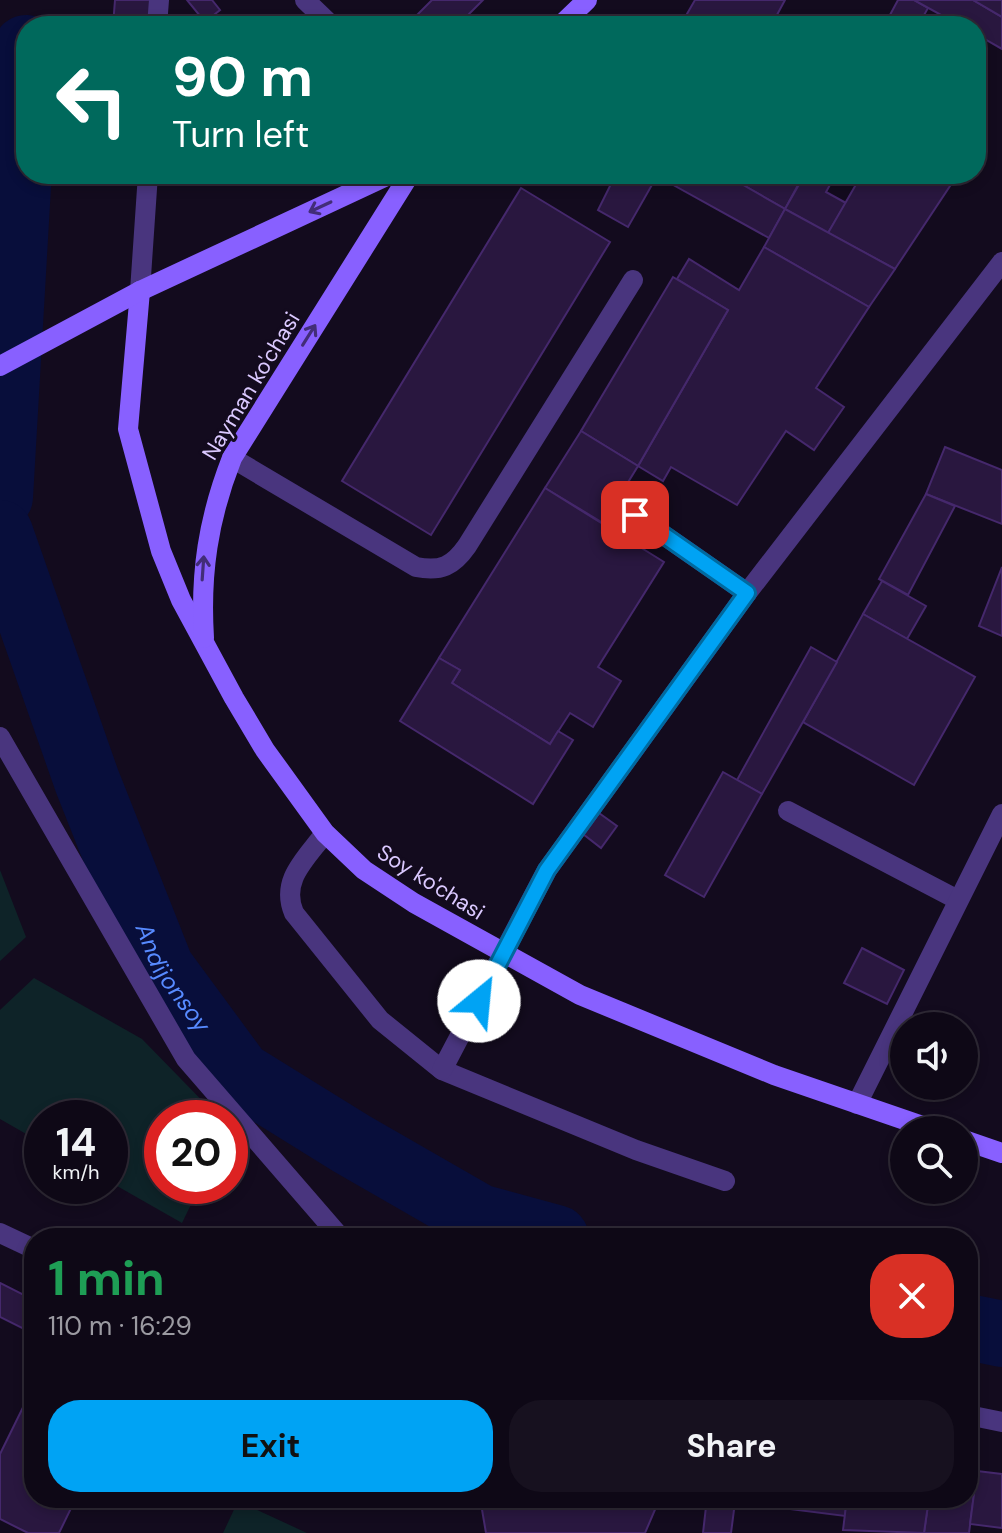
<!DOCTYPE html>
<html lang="en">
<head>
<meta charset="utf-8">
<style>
  :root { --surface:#0e0816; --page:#17111f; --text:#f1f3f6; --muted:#9b9aa1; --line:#2e2935; --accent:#00a3f4 }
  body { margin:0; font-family:"DM Sans",sans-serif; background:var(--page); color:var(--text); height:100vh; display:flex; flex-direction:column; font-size:30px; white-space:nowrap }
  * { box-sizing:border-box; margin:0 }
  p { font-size:26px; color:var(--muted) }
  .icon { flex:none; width:44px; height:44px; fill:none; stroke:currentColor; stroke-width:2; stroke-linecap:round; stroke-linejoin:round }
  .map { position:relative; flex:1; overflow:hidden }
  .details { position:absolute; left:24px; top:1228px; width:954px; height:280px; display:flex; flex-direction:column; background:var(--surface); border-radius:32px; box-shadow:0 4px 12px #0003,0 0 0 2px var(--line) }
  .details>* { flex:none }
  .top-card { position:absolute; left:16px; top:16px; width:970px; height:168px; border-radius:32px; box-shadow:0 4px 12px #0003,0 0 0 2px var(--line); background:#00695c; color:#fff; overflow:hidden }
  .buttons { position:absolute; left:890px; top:1012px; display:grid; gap:16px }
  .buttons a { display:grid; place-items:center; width:88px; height:88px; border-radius:50%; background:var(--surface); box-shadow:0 4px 12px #0003,0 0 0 2px var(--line); font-size:40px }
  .speed { position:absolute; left:24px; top:1100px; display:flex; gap:16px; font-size:40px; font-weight:700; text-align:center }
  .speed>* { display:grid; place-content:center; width:104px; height:104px; border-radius:50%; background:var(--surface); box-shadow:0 4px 12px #0003,0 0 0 2px var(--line); line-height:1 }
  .speed small { font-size:20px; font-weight:400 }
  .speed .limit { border:12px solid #d22; background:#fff; color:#111 }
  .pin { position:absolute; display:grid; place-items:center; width:68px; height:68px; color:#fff; margin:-34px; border-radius:16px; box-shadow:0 4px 12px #0006 }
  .me { position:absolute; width:88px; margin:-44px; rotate:28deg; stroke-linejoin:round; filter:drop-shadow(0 0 6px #0008) }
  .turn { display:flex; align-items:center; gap:28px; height:168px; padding:0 24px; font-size:36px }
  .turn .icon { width:104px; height:104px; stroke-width:2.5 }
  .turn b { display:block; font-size:56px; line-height:68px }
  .round { display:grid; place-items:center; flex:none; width:84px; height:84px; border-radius:32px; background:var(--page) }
  .summary { display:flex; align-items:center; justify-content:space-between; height:136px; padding:0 24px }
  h1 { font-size:48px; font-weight:700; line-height:60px; color:#1e9e55 }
  .cta { display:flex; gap:16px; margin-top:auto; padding:16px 24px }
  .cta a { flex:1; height:92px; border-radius:32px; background:var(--accent); color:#111; font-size:32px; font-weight:700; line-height:92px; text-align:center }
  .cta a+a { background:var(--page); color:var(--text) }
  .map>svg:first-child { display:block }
  .green { fill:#0e2328 }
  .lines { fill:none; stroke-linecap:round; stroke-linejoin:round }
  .river { stroke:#080e3b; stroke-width:66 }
  .building { fill:#29173f; stroke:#45286c; stroke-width:2 }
  .service { stroke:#49357e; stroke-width:20 }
  .minor { stroke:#49357e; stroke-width:20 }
  .secondary { stroke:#8860ff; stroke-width:20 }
  .oneway { stroke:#422d78 }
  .route-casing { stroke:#006a9f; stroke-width:20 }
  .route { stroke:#00a3f4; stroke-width:14 }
  .labels { text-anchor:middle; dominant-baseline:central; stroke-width:6; stroke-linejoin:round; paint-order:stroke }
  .street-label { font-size:22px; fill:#dbc9ff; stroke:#130b1e }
  .water-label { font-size:24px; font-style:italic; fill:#578aff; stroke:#130b1e }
</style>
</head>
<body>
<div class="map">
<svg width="1002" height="1533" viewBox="0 0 1002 1533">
  <rect width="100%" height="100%" fill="#130b1e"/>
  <!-- green -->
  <g class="green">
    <path d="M0 870 26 937 0 961Z"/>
    <path d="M34 978 142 1039 219 1118H162V1186H200L182 1223 110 1182V1118H42V1143L0 1119V1010Z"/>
    <path d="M238 1501 307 1533H223Z"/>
  </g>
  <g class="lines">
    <!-- river -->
    <g class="river">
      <path d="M0 497 26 48"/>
      <path id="s1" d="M0 533 87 781 161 968 239 1074 352 1144 479 1217 556 1238"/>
      <path d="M968 1327 1002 1334"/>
    </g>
  </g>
  <!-- building -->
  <g class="building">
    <path d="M115 0H151L149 26H113Z"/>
    <path d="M187 0H212L220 10 205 22Z"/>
    <path d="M432 0H483L457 26H430L418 14Z"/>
    <path d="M695 0H785L771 26H680Z"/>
    <path d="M898 0H914L928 8 918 26H884Z"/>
    <path d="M914 0H973L1002 17V49L976 34V26H961Z"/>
    <path d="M973 0H1002V17Z"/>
    <path d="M724 174H804L785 209Z"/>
    <path d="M724 174 785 209 769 238 657 176 628 227 598 210 616 174Z"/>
    <path d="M805 174H836L826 192 846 203 828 233 785 209Z"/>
    <path d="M862 174H958L895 269 828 233Z"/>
    <path d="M521 188 610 242 431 535 342 481Z"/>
    <path d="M785 209 895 269 869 307 764 247Z"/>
    <path d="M764 247 869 307 816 388 844 407 814 450 786 431 737 505 671 467 663 481 638 466 728 310 677 279 689 259 739 290Z"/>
    <path d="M673 277 728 310 638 466 581 431Z"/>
    <path d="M581 431 638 466 603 523 545 488Z"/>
    <path d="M945 447 1002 470V524L926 494Z"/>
    <path d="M545 488 664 562 598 667 621 681 593 727 570 713 550 744 452 683 460 670 439 658Z"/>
    <path d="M926 494 955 506 908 595 879 579Z"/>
    <path d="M1002 567V636L979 626Z"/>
    <path d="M882 581 926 606 907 639 863 614Z"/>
    <path d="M863 614 975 677 914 785 803 722Z"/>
    <path d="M811 647 837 662 762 794 737 780Z"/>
    <path d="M439 658 460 670 452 683 550 744 558 731 573 740 533 804 400 721Z"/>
    <path d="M723 772 762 794 704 897 665 875Z"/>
    <path d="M599 813 617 826 601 848 583 834Z"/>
    <path d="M862 948 904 970 887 1004 844 983Z"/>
    <path d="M0 1283 34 1300V1334L0 1317Z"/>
    <path d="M34 1385V1498H76L59 1533H28L0 1519V1454Z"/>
    <path d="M968 1470 977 1471 969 1533H924L929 1498H968Z"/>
    <path d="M977 1471 1002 1474V1528L970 1524Z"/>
    <path d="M480 1498H660L645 1533H486Z"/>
    <path d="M707 1498H750V1504L735 1502 731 1533H703Z"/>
    <path d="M750 1498H847L845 1516 750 1504Z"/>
    <path d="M847 1498H929L924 1533 843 1530Z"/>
  </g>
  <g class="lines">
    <!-- service -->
    <g class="service">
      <path d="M305 0 332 26"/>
      <path d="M232 458 416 567C441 572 453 566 467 546L633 280"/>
      <path d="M635 515 747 593"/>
      <path d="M0 737 186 1059 341 1238"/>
      <path d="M788 811 958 900"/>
      <path d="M325 833C306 859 280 880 294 913L380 1020 442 1070 636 1150 725 1181"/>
      <path d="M442 1070 547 870 747 593 1002 262"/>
      <path d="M857 1104 1002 814"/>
      <path d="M0 1233 34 1249"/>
      <path d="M968 1415 1002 1422"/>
    </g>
    <!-- minor -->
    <g class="minor">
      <path d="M157 26 159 0"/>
      <path d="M140 291 148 174"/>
    </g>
    <!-- secondary -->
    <g class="secondary">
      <path d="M560 26 587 0"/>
      <path d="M140 291 128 429 161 551 181 600 234 698 265 750 325 833 364 870 414 903 580 995 774 1075 934 1130"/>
      <path d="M0 366 140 291 391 174"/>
      <path d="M204 638C200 574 208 519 232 458L410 174"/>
      <path d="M964 1140 1002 1153"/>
    </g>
  </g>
  <!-- one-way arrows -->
  <defs><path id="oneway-shaft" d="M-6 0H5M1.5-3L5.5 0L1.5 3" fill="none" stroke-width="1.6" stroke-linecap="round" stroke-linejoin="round" transform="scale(2)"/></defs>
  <g class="oneway">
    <use href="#oneway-shaft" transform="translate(320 207) rotate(155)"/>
    <use href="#oneway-shaft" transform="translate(309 335) rotate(-58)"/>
    <use href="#oneway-shaft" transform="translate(203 568) rotate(-86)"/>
  </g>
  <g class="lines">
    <defs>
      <path id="route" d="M479 1001 547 870 747 593 635 515"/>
    </defs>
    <!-- route casing -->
    <use href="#route" class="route-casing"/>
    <!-- route -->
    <use href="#route" class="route"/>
  </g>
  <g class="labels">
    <!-- street labels -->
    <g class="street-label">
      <text transform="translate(251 386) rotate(-59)">Nayman ko'chasi</text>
      <text transform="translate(431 882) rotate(32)">Soy ko'chasi</text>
    </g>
    <!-- water labels -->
    <g class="water-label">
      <text stroke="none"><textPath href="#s1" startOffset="478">Andijonsoy</textPath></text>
    </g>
  </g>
</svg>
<div class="buttons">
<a><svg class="icon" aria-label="sound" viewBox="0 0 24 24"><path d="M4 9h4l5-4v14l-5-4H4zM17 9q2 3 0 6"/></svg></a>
<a><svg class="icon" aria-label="search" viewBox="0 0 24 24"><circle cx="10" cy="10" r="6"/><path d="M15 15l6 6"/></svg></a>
</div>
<div class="speed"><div>14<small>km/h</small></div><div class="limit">20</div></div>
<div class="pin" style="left:635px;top:515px;background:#d93025"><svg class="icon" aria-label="arrive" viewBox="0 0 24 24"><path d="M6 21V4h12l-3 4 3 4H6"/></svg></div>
<svg class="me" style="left:479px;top:1001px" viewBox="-20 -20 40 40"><circle r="19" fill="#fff"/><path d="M0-13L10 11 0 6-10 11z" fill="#00a3f4"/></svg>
<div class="top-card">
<div class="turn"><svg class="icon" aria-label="left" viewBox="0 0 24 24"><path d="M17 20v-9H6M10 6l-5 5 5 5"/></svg><div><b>90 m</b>Turn left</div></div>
</div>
<section class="details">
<div class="summary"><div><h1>1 min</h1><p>110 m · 16:29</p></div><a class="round" style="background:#d93025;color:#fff"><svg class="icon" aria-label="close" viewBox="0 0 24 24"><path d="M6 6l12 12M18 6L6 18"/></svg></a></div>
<div class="cta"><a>Exit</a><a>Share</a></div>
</section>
</div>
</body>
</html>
